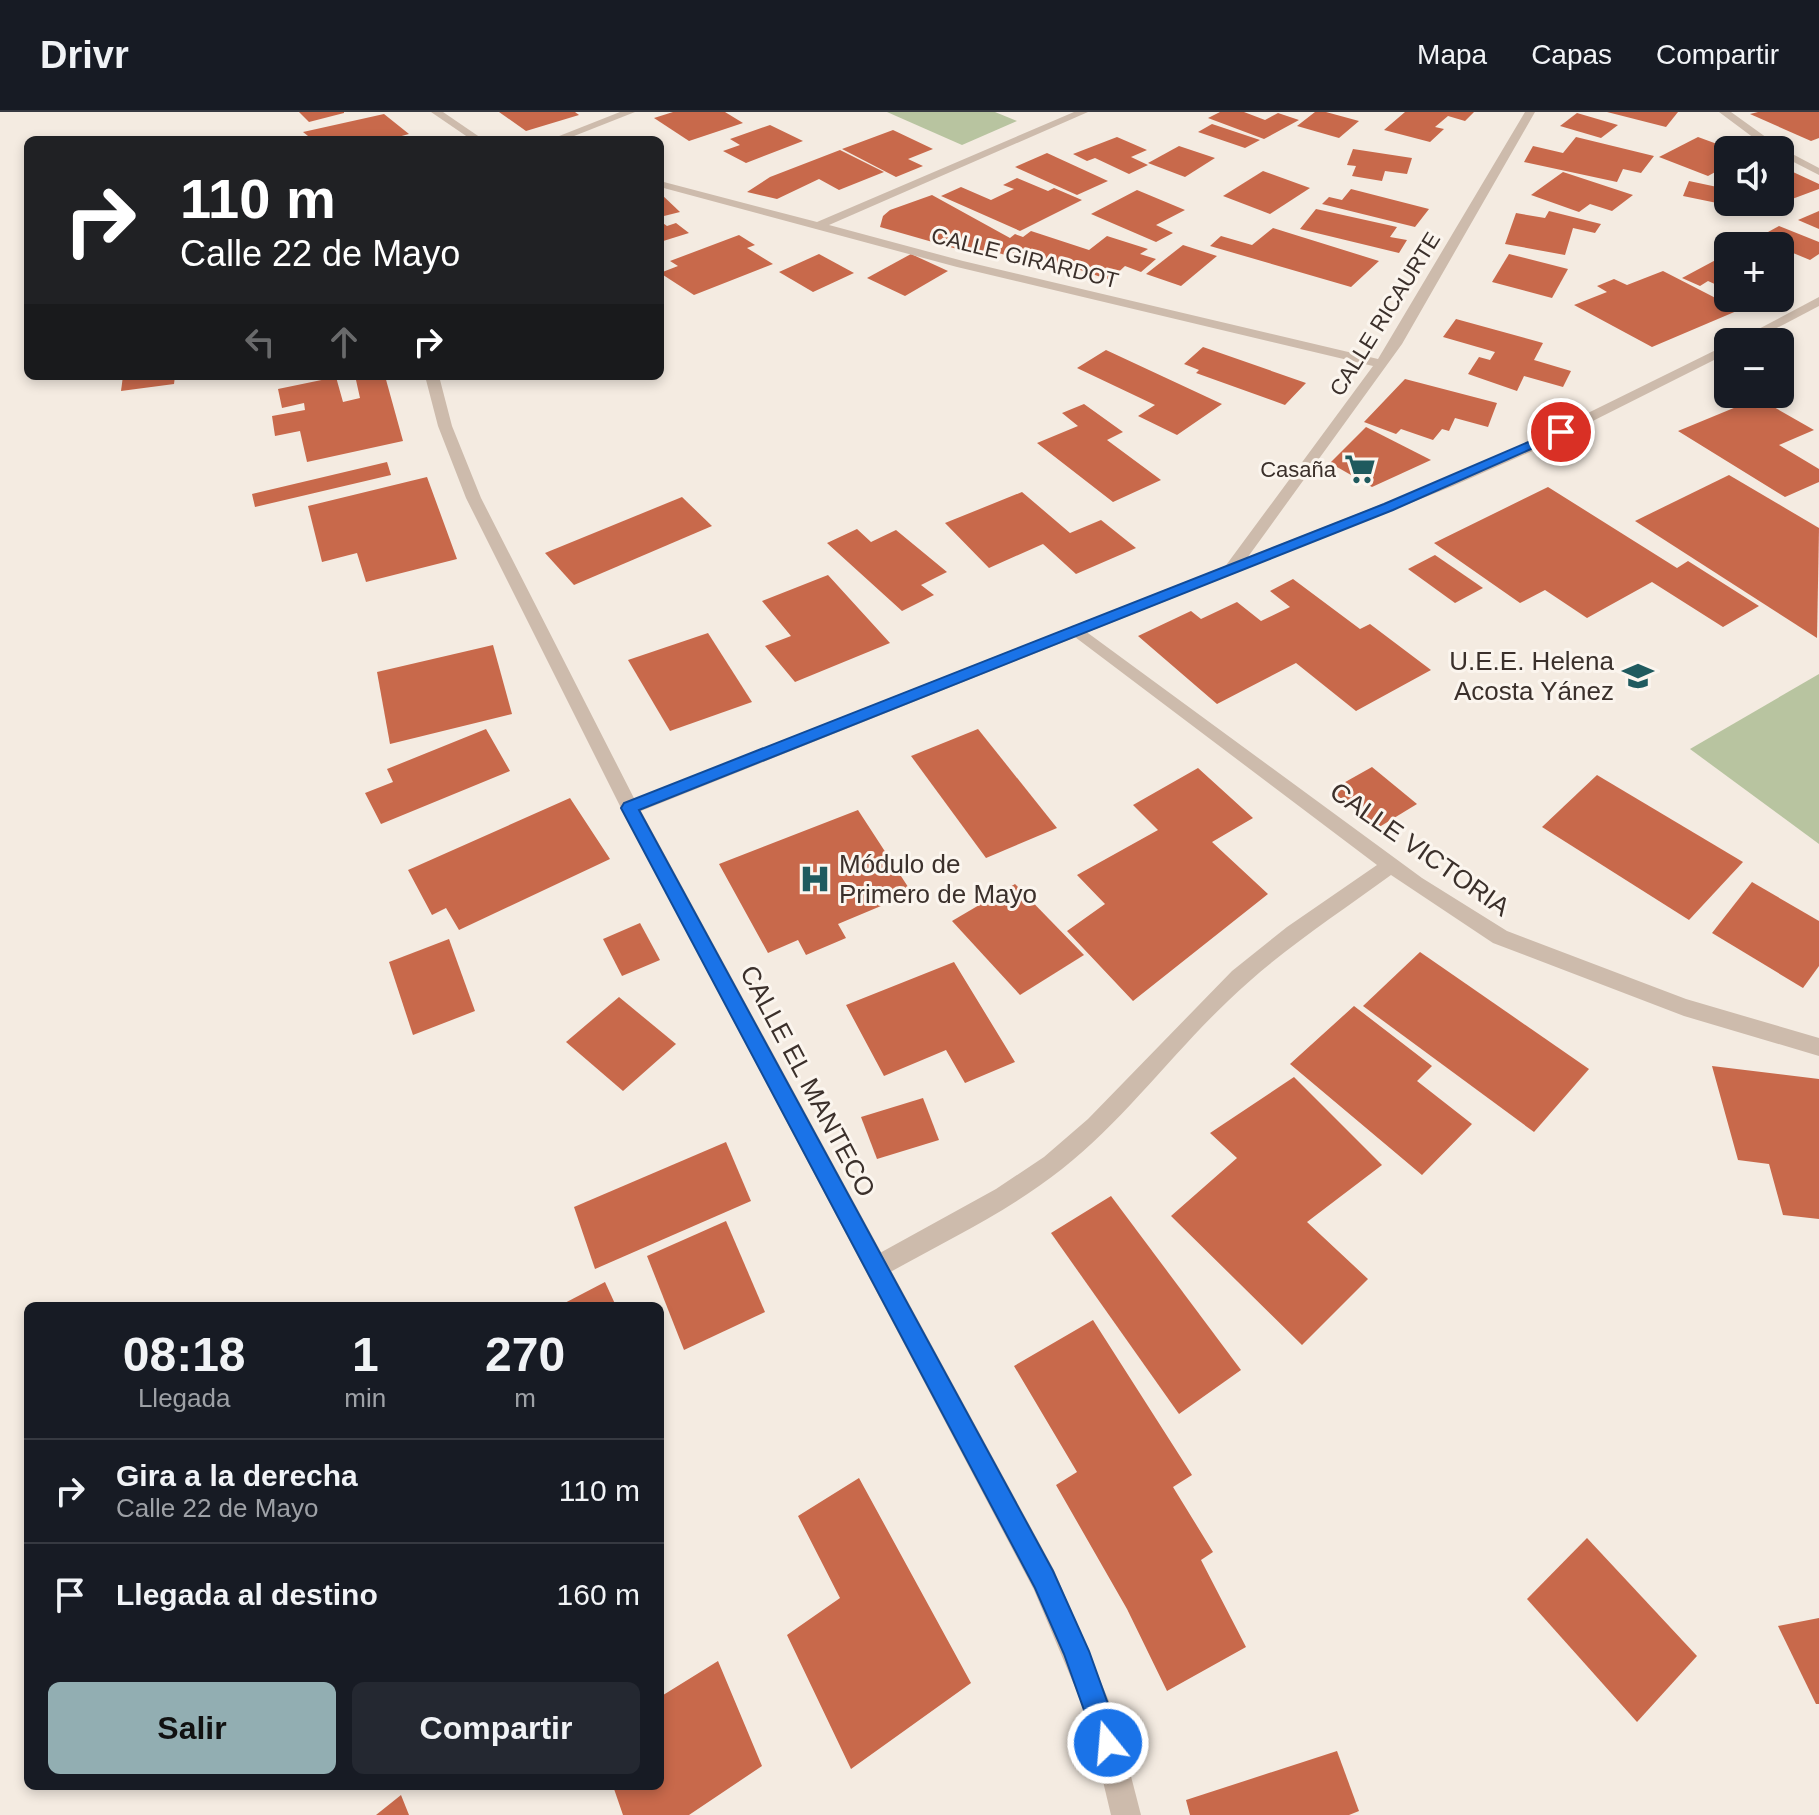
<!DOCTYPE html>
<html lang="es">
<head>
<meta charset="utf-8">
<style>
  :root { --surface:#171b24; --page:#242831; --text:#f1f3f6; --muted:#9ea1a6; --line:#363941; --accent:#92aeb2 }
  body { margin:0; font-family:Arial,sans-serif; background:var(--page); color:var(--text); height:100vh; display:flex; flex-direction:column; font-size:30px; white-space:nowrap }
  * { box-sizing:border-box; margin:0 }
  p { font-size:26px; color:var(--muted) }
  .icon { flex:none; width:44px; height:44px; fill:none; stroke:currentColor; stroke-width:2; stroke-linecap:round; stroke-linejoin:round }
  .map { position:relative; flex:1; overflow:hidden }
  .panel { position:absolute; left:24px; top:1190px; width:640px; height:488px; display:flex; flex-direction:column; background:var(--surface); border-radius:12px; box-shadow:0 4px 12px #0003 }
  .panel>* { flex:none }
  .hud { position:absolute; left:24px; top:24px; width:640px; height:244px; border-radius:12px; box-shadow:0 4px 12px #0003; background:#202124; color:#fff; overflow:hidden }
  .buttons { position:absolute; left:1714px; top:24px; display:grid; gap:16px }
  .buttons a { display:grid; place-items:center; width:80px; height:80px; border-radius:12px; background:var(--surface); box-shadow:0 4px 12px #0003; font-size:40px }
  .pin { position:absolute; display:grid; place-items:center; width:68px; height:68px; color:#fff; margin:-34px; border:4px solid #fff; border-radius:50%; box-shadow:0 2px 8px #0007 }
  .me { position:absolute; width:88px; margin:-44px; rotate:343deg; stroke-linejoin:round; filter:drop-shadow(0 0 6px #0008) }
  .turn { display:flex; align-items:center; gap:28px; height:168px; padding:0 24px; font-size:36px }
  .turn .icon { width:104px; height:104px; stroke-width:2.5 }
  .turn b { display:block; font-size:56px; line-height:68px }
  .lanes { display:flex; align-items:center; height:76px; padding:0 24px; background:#0003; justify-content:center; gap:40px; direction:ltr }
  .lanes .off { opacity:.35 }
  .eta { display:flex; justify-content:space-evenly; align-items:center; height:136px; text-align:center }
  .eta b { font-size:48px; font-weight:700; line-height:56px }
  .cta { display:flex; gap:16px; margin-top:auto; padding:16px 24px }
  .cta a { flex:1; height:92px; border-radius:12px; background:var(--accent); color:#111; font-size:32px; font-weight:700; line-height:92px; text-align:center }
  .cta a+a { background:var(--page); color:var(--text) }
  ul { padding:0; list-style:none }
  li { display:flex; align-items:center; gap:24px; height:104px; padding:0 24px; border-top:2px solid var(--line) }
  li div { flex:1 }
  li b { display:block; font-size:30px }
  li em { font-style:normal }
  header { display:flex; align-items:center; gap:48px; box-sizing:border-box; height:112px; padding:0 40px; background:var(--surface); border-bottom:2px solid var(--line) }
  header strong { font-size:38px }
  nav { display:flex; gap:44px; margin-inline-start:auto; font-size:28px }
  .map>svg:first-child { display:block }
  .green { fill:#b8c4a0 }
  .building { fill:#c8694b }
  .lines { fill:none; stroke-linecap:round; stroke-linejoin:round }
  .minor { fill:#cdbbac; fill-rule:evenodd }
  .tertiary { fill:#cdbbac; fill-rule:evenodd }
  .route { fill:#1a73e8; stroke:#114b97; stroke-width:2 }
  .labels { text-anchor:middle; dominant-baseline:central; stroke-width:6; stroke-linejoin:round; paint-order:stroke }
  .far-street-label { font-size:22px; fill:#3b302b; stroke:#fbf5ee }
  .far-poi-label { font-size:22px; fill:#3b302b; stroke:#fbf5ee; text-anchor:end }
  .poi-label { font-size:26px; fill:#3b302b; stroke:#fbf5ee; text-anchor:end }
  .street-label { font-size:26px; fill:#3b302b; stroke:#fbf5ee }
</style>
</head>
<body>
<header>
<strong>Drivr</strong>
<nav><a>Mapa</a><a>Capas</a><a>Compartir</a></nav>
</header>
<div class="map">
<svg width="1819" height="1703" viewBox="0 0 1819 1703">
  <rect width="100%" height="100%" fill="#f4ebe1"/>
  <!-- green -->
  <g class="green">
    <path d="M887 0H995L1017 9 962 33Z"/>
    <path d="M1819 562V732L1690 637Z"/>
  </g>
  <!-- building -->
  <g class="building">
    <path d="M299 0H344V1L309 10Z"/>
    <path d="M499 0H575L579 3 526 19Z"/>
    <path d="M673 0H725L743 11 689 29 654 6Z"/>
    <path d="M1220 0H1244L1265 8 1278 1 1299 8 1264 27 1208 6Z"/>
    <path d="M1315 0H1326L1359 9 1339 26 1297 14Z"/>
    <path d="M1405 0H1474L1465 9 1448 4 1435 15 1444 17 1430 30 1384 18Z"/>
    <path d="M1607 0H1678L1666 15Z"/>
    <path d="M1758 0H1819V26L1811 29 1750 2Z"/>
    <path d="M1577 1 1618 13 1601 26 1560 14Z"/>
    <path d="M384 2 409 22 387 28H313L303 20Z"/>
    <path d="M1212 12 1260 28 1245 36 1198 20Z"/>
    <path d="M770 13 803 29 746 51 723 39 740 33 730 27Z"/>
    <path d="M893 18 933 37 908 47 923 54 896 65 842 37Z"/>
    <path d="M1117 25 1147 38 1131 45 1148 53 1129 62 1095 46 1087 49 1073 42Z"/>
    <path d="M1576 25 1654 44 1641 61 1623 57 1617 70 1524 50 1533 34 1563 41Z"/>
    <path d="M1698 25 1728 36V53L1708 64 1659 45Z"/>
    <path d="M1179 34 1215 46 1185 65 1148 51Z"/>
    <path d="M1353 37 1412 46 1407 62 1385 59 1382 69 1352 64 1356 54 1347 53Z"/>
    <path d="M840 38 884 60 839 78 819 67 777 87 747 80 770 65Z"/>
    <path d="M1047 41 1108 69 1077 83 1015 55Z"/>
    <path d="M1780 54 1819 72V77L1773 94 1765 90H1780Z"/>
    <path d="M1263 59 1310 76 1270 102 1223 84Z"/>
    <path d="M1563 60 1633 83 1612 99 1590 92 1579 100 1531 83Z"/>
    <path d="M1017 66 1048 79 1054 76 1082 88 1020 119 941 84 961 75 991 88 1014 77 1003 73Z"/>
    <path d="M1689 69 1722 76 1717 91 1683 84Z"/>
    <path d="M1351 77 1429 97 1415 115 1322 92 1329 85 1342 88Z"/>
    <path d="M1137 78 1185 98 1156 113 1173 121 1156 130 1091 102Z"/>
    <path d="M660 81 680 100 660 105Z"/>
    <path d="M932 83 1010 126 1015 122 1023 125 1031 119 1089 138 1107 124 1148 137 1140 142 1156 147 1141 160 1125 154 1110 168 1068 154 1062 158 1048 154 1044 156 993 139 985 145 880 115 883 104 890 98Z"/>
    <path d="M1316 97 1397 115 1390 125 1407 128 1399 141 1300 117Z"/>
    <path d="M1549 99 1601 112 1595 121 1573 116 1565 143 1505 132 1516 101 1545 106Z"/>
    <path d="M1819 99V117L1798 108Z"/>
    <path d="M660 109 667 114 676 111 689 121 660 130Z"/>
    <path d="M1779 114 1819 130V142L1810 148 1757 126Z"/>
    <path d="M1273 116 1379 149 1351 175 1210 134 1221 124 1252 133Z"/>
    <path d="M739 123 755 133 747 136 773 152 694 183 660 161 678 154 670 149Z"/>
    <path d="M1183 133 1217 144 1181 174 1146 162Z"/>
    <path d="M819 142 854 161 813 180 779 160Z"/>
    <path d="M911 142 948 159 905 184 867 166Z"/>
    <path d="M1509 142 1568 157 1552 186 1492 170Z"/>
    <path d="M1725 143 1728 144V178L1708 169 1700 174 1682 166Z"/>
    <path d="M1663 159 1739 198 1652 235 1574 193 1607 180 1597 174 1614 167 1627 173Z"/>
    <path d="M1456 207 1543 231 1534 248 1571 259 1563 275 1524 264 1517 279 1468 262 1479 245 1490 248 1495 240 1443 225Z"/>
    <path d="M1203 235 1306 271 1285 293 1196 261 1199 258 1184 252Z"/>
    <path d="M1106 238 1222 292 1177 323 1138 304 1155 293 1077 256Z"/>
    <path d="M123 264H175L174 272 121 279Z"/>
    <path d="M376 264H385L403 329 307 350 300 319 275 324 272 304 305 298 304 291 282 296 278 277 336 265 343 290 360 286 356 268Z"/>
    <path d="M1405 267 1497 291 1488 315 1455 306 1449 319 1442 317 1433 328 1401 317 1396 322 1364 310Z"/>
    <path d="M1758 286 1814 318 1779 333 1819 357V370L1785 385 1678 319Z"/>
    <path d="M1084 292 1123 320 1107 328 1161 368 1113 390 1037 331 1078 314 1062 301Z"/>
    <path d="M1366 315 1431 348 1372 375 1330 351Z"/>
    <path d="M387 350 391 363 255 395 252 382Z"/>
    <path d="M1729 363 1819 416 1817 526 1635 409Z"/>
    <path d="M427 365 457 447 366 470 357 441 322 450 308 394Z"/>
    <path d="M1548 375 1677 456 1688 449 1759 494 1723 515 1652 470 1587 506 1545 478 1520 491 1434 431Z"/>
    <path d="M1022 380 1070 421 1101 408 1136 436 1076 462 1043 432 989 456 945 411Z"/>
    <path d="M682 385 712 414 574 473 545 441Z"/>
    <path d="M857 417 871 430 896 418 947 460 921 473 934 483 902 499 827 431Z"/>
    <path d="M1435 443 1483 476 1455 491 1408 457Z"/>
    <path d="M828 463 890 531 795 570 765 534 791 524 762 489Z"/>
    <path d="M1293 467 1360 517 1370 512 1431 558 1356 599 1296 551 1217 592 1138 524 1191 499 1201 507 1237 490 1261 509 1290 495 1270 479Z"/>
    <path d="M708 521 752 590 670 619 628 548Z"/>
    <path d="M493 533 512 602 390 632 377 560Z"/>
    <path d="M486 617 510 659 381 712 365 681 393 670 387 657Z"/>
    <path d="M978 617 1057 716 986 746 911 644Z"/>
    <path d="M1372 655 1417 692 1376 717 1331 678Z"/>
    <path d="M1198 656 1253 706 1212 730 1268 782 1133 889 1067 819 1105 792 1077 763 1158 718 1133 693Z"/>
    <path d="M1597 663 1743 750 1689 808 1542 715Z"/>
    <path d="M570 686 610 747 459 818 446 796 432 803 408 758Z"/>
    <path d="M858 698 912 781 838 812 846 826 806 843 798 828 768 841 719 752Z"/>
    <path d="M1752 770 1819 809V854L1803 876 1712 821Z"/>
    <path d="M1015 772 1084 843 1020 883 952 809Z"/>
    <path d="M640 811 660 848 622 864 603 827Z"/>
    <path d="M449 827 475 899 413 923 389 850Z"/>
    <path d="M1420 840 1589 957 1534 1020 1363 894Z"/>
    <path d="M954 850 1015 950 965 971 946 938 884 964 846 893Z"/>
    <path d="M619 885 676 932 623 979 566 930Z"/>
    <path d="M1354 894 1432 954 1417 969 1472 1012 1422 1063 1290 952Z"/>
    <path d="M1712 954 1819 967V1107L1783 1103 1769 1052 1738 1048Z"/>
    <path d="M1294 965 1382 1053 1307 1110 1368 1167 1302 1233 1171 1104 1237 1046 1210 1021Z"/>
    <path d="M923 986 939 1028 877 1047 861 1005Z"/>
    <path d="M726 1030 751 1089 595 1157 574 1095Z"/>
    <path d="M1111 1084 1241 1258 1179 1302 1051 1121Z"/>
    <path d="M726 1109 765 1200 684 1238 647 1144Z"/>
    <path d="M605 1170 616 1194H559Z"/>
    <path d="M1093 1208 1192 1363 1173 1375 1213 1440 1201 1448 1246 1535 1167 1579 1127 1497 1056 1373 1077 1360 1014 1254Z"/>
    <path d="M859 1366 971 1571 851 1657 787 1523 840 1486 798 1404Z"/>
    <path d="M1587 1426 1697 1544 1637 1610 1527 1487Z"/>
    <path d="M1819 1506V1592H1816L1778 1514Z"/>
    <path d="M718 1549 762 1654 689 1703H623L613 1674H660V1585Z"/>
    <path d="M1337 1639 1359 1699 1349 1703H1190L1186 1688Z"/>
    <path d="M401 1683 409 1703H376Z"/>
  </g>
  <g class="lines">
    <!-- minor -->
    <g class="minor">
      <path d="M431 0H443L484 28H472Z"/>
      <path d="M620 0H635L564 28H549Z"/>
      <path d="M1074 0H1088L829 113 963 149 1378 247 1525 0H1535L1402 232 1237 460 1232 461 1224 456 1373 254 957 155 660 75V69L817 110Z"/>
      <path d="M1719 0H1731L1781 36 1819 56V63L1780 43V38H1770Z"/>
      <path d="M425 264H439L452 314 481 386 639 696 636 701H624L621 696 466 386 438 314Z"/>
      <path d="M1077 513 1422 766 1507 819 1686 887 1819 926V944L1684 904 1493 831 1391 763C1335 804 1277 841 1228 889 1171 943 1124 1008 1062 1057 1008 1100 945 1129 885 1163L877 1166 869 1163 865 1155 869 1147 996 1077 1044 1045 1088 1007 1232 859 1287 815 1377 753 1071 522V514Z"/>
    </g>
    <!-- tertiary -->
    <g class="tertiary">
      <path d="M1819 185V194L1750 230H1734Z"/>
      <path d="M1728 232V241L1537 337 1453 374 641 699 1054 1458 1116 1606 1141 1703H1111L1088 1606 1034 1478 621 696 624 691 1443 368 1527 331Z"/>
    </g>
  </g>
  <!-- route -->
  <path class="route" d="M1561 316 1567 320 1565 322 1393 398 639 698 1053 1459 1089 1539 1122 1631 1118 1640 1108 1644 1099 1640 1064 1542 1035 1476 621 696 624 691 1384 392Z"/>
  <!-- icons -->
  <defs>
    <symbol id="supermarket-bare" viewBox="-9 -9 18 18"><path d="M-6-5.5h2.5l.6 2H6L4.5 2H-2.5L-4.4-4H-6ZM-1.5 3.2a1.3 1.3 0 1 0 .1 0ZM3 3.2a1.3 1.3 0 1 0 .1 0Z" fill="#1f5a5e" stroke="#fbf5ee" stroke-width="2.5" paint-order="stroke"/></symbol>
    <symbol id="school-bare" viewBox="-9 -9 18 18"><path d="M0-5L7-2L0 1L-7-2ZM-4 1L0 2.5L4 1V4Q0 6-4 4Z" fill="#1f5a5e" stroke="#fbf5ee" stroke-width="2.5" paint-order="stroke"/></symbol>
    <symbol id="hospital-bare" viewBox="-9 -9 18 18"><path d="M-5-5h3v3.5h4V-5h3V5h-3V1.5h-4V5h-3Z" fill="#1f5a5e" stroke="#fbf5ee" stroke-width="2.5" paint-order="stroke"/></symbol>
  </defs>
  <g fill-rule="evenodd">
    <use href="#supermarket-bare" x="1338" y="335" width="44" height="44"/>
    <use href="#school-bare" x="1616" y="542" width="44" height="44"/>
    <use href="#hospital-bare" x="793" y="745" width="44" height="44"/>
  </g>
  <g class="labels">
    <!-- far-street labels -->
    <g class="far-street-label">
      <text transform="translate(1025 146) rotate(14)">CALLE GIRARDOT</text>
      <text transform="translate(1385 202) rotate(-58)">CALLE RICAURTE</text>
    </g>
    <!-- far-poi labels -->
    <g class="far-poi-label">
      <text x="1336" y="357">Casaña</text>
    </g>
    <!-- poi labels -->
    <g class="poi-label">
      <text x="1614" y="549">U.E.E. Helena<tspan x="1614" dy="30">Acosta Yánez</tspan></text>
      <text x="839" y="752" text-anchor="start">Módulo de<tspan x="839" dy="30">Primero de Mayo</tspan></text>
    </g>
    <!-- street labels -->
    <g class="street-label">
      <text transform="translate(1420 737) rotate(35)">CALLE VICTORIA</text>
      <text transform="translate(808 969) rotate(62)">CALLE EL MANTECO</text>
    </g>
  </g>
</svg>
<div class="buttons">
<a><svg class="icon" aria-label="sound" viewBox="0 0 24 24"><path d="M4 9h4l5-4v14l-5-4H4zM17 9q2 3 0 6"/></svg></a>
<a>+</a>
<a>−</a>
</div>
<div class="pin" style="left:1561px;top:320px;background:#d93025"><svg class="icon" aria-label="arrive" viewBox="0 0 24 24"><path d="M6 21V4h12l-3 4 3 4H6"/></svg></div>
<svg class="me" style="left:1108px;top:1631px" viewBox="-20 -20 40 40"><circle r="17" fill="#1a73e8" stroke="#fff" stroke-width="3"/><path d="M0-11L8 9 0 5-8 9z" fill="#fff"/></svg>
<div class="hud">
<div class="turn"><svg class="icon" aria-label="right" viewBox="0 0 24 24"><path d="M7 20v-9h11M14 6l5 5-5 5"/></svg><div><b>110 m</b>Calle 22 de Mayo</div></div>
<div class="lanes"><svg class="icon off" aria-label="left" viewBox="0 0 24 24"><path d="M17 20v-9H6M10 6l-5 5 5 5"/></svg><svg class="icon off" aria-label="ahead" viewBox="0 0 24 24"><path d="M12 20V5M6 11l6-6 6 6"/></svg><svg class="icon" aria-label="right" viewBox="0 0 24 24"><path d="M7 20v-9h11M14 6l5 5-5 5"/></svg></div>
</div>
<section class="panel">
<div class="eta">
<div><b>08:18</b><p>Llegada</p></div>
<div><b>1</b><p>min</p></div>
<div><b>270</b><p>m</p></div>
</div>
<ul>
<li><svg class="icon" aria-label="right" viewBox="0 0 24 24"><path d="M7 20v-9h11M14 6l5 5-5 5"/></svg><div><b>Gira a la derecha</b><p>Calle 22 de Mayo</p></div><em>110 m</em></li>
<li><svg class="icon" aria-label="arrive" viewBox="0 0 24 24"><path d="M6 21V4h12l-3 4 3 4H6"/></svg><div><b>Llegada al destino</b></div><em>160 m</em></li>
</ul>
<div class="cta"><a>Salir</a><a>Compartir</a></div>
</section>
</div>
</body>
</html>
